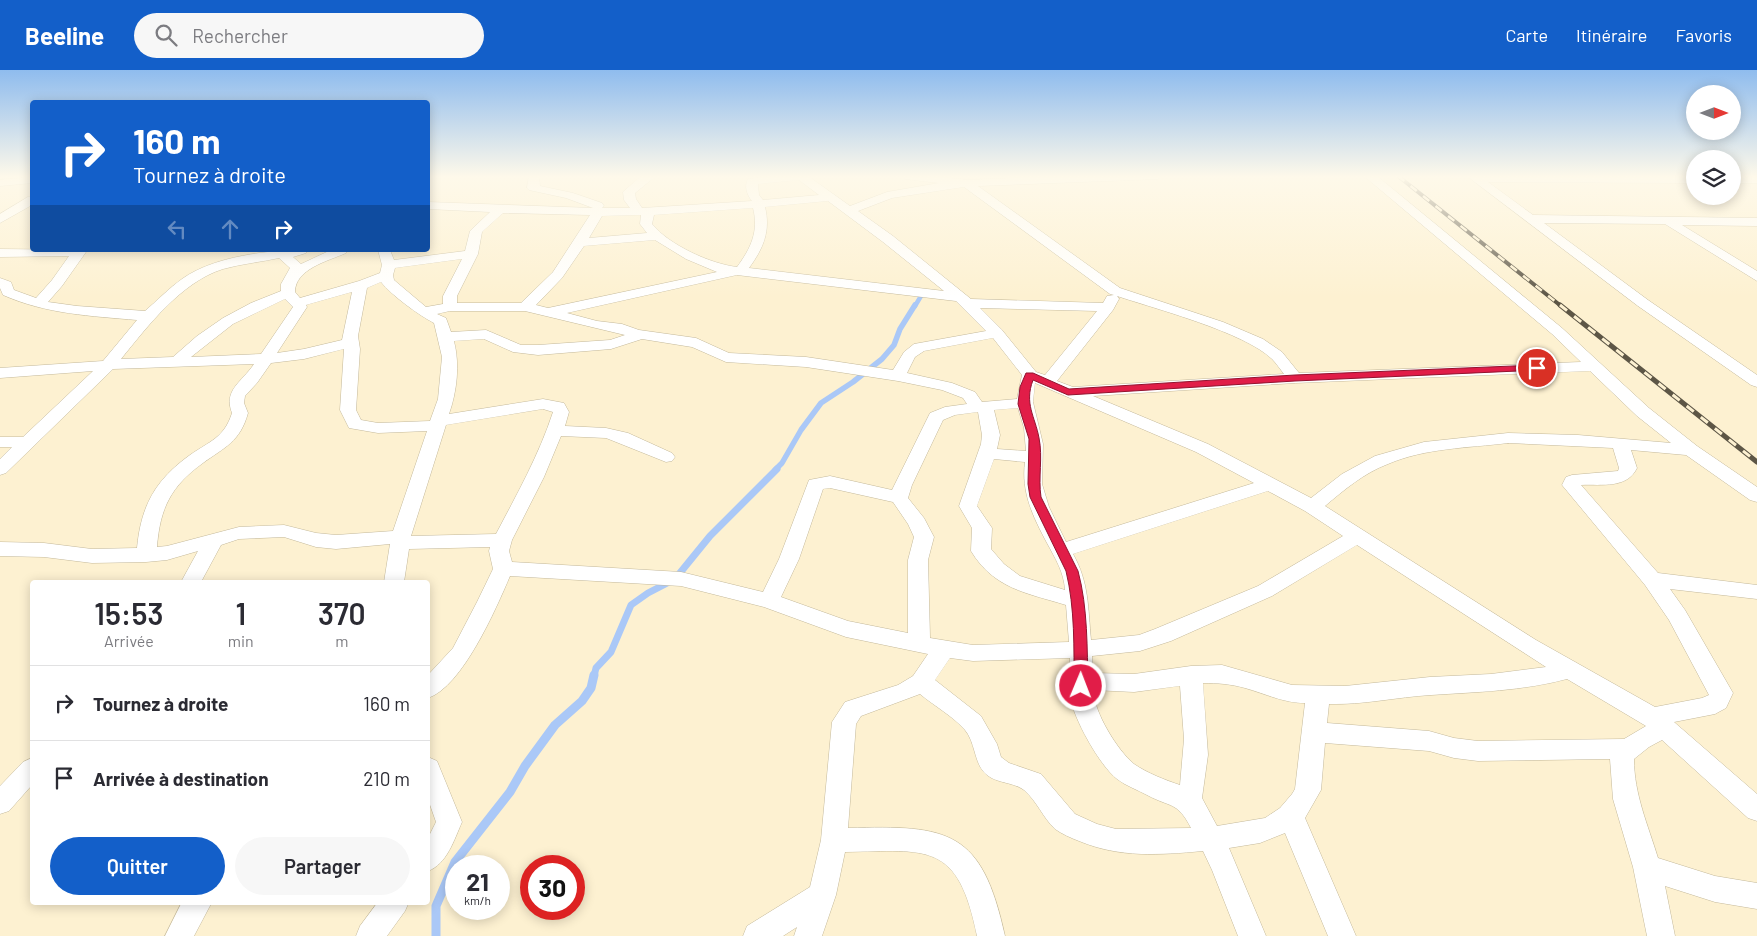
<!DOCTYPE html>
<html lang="fr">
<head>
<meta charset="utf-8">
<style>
  :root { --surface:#fff; --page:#f7f7f7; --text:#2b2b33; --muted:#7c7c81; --line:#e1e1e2; --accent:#135fc9 }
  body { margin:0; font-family:Barlow,sans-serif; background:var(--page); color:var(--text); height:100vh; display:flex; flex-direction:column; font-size:19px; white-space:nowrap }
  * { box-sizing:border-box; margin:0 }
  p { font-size:16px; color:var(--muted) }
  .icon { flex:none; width:28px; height:28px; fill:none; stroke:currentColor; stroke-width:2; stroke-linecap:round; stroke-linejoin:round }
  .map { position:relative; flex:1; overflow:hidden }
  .sheet { position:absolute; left:30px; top:510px; width:400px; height:325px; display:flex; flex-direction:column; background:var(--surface); border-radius:5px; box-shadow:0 2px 12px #0003 }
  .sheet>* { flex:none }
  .banner { position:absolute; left:30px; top:30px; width:400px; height:152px; border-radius:5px; box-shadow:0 2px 12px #0003; background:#135fc9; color:#fff; overflow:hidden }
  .needle { width:32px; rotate:90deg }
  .fabs { position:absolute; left:1686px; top:15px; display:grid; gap:10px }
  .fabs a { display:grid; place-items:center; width:55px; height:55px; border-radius:50%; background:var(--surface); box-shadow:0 2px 12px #0003; font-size:25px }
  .speed { position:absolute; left:445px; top:785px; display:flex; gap:10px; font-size:25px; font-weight:700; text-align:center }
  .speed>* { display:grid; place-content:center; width:65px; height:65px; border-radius:50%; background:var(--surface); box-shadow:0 2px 12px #0003; line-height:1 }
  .speed small { font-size:12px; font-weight:400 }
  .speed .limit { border:8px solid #d22; background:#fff; color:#111 }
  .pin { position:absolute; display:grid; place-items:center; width:42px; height:42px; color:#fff; margin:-21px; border:2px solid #fff; border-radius:50%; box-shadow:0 1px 5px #0007 }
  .me { position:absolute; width:55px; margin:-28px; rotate:1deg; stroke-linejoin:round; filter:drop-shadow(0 0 4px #0008) }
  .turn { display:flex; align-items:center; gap:18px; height:105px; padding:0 20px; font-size:22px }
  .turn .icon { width:65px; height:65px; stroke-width:2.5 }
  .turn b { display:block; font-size:35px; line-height:42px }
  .lanes { display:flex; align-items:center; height:48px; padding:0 20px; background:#0003; justify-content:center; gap:25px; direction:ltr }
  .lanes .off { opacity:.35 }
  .eta { display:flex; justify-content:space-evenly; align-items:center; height:85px; text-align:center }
  .eta b { font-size:30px; font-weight:600; line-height:35px }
  .cta { display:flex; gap:10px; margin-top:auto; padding:10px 20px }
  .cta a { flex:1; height:58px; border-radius:30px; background:var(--accent); color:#fff; font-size:20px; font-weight:600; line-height:58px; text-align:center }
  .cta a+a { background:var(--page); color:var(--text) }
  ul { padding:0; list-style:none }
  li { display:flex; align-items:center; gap:15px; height:75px; padding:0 20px; border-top:1px solid var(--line) }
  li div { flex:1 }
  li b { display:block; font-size:19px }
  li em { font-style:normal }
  header { display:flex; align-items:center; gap:30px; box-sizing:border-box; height:70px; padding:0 25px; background:var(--accent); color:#fff }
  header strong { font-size:24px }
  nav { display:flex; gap:28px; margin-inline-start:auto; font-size:18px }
  .search { width:350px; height:45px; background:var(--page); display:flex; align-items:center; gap:12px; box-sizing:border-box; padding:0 18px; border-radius:28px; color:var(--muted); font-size:19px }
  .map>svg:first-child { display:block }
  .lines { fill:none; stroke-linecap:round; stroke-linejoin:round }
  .stream-far3 { stroke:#aac8f7; stroke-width:4.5 }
  .stream-far2 { stroke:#aac8f7; stroke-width:5.5 }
  .stream-far1 { stroke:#aac8f7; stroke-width:7 }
  .stream { stroke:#aac8f7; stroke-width:9 }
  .street-casing { stroke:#c4b99b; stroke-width:1 }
  .street { fill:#fff; fill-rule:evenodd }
  .rail-far1-casing { stroke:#5d5646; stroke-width:4 }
  .rail-casing { stroke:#5d5646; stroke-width:5 }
  .rail-far1 { stroke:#fdf1d1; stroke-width:2.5; stroke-dasharray:8; stroke-linecap:butt }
  .rail { stroke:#fdf1d1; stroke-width:3; stroke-dasharray:9; stroke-linecap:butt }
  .route { fill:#e11d48; stroke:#92132f }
</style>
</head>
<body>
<header>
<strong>Beeline</strong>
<div class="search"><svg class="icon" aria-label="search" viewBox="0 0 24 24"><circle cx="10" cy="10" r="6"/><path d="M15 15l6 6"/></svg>Rechercher</div>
<nav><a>Carte</a><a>Itinéraire</a><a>Favoris</a></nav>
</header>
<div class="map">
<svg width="1757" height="866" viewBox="0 0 1757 866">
  <rect width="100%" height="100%" fill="#fdf1d1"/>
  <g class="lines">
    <!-- stream-far3 -->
    <path class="stream-far3" d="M915 236 921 226"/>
    <!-- stream-far2 -->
    <path class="stream-far2" d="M775 400 782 393 801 360 821 333 853 312 882 289 894 275 900 259 915 235"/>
    <!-- stream-far1 -->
    <path class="stream-far1" d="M594 606 596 598 611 582 631 535 648 523 675 509 710 466 777 399"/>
    <!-- stream -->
    <path class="stream" d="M436 866V836L455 792 510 722 525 696 555 655 582 631 591 618 594 605"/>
    <defs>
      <g id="street">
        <path d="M529 106H539L540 116 573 123 602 133 604 136 602 138H630L624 130 623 122 641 106H656L635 123 636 129 642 138 752 131C747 125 744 116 748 109L771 106H808L850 136 887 122 939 113 905 109 900 106H932L968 110 1055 106H1163L1158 109 978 116 1120 218 1223 252 1263 269 1282 282 1299 303 1581 292 1552 264 1364 106H1377L1562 258 1649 338 1697 376 1757 417V432L1750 430 1686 385 1631 380 1637 398C1627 419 1602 414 1581 415L1658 503 1757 515V529L1670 519 1685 540 1733 623 1726 638 1715 644 1674 652 1757 724V751L1748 748 1662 670 1649 677 1634 689C1634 724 1648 755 1658 788L1715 806 1757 813V839L1715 832 1665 816 1675 866H1647L1633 797 1613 729 1610 689 1478 691 1454 688 1429 681 1325 673 1321 720 1305 748 1356 866H1328L1285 763 1260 773 1229 778 1266 866H1238L1212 800 1203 781C1159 785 1120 788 1079 771 1071 768 1062 764 1055 759 1043 748 1037 731 1024 720 1012 711 993 714 983 701 974 690 975 672 965 660 954 647 933 635 920 624L861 646 856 654 848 758C949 755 982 760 1005 866H977C958 772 929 780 845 782L836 825 822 866H794L797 857 783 866H743L747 856 810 817 821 770 832 652 845 632 898 615 913 606 928 584 846 567 764 537 681 516 510 506C496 539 462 617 428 628V605L453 578 477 532 493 499 489 481 490 477 409 479 404 512H384L390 474 336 479 316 477 284 467 239 469 221 475 201 512H181L198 481 167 490 146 492 92 493 44 487 0 486V472L44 473 92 479 137 478C141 436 155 410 190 385 210 371 224 368 232 343 223 320 242 312 254 294L113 299 6 403 0 405V389L12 377H0V367H23L93 301 0 308V298L103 291 137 250C91 246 46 244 3 225L0 218V208L11 212 14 220 36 228 52 210 69 186 0 187V179L84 180 86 182 62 216 48 232 77 236 145 241C157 231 169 218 182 209 214 186 269 180 307 180L306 183 293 187 301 194 331 180H347L346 183C328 191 295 199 295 222L300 228 359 211 380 203 382 195 378 180H390L394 190 465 181 470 161 490 142 428 139V132L593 138 566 128 529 120 527 118ZM799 110 819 125 763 130 759 125 758 114ZM964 117 1110 224 1114 225 1107 226 1103 233 971 229 893 166 858 141 892 128ZM828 131 883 172 944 221 749 198C763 179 771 161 765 137ZM753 138C759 161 751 178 737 197 711 194 669 175 652 154L654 145ZM503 143 590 145 553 202 521 233H457V226L478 184 482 162ZM641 145 640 154 647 163 589 168 602 146ZM655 170 686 189 717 202 548 238 536 235 562 208 584 176ZM279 188 290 198 281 214V221L251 233 223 248 197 266 173 287 121 289C147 257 181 212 223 199 241 194 261 192 279 188ZM462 189 443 226V234L426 237 394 210 393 205 395 198ZM737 205 956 231 986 261 914 274 904 282 893 300 806 287 729 283 696 268 639 260 622 254 597 251 567 243ZM381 212C391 225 420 246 434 253L442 287 438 329 430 351 378 353 361 350 356 340 360 279 358 266 367 218ZM352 222 342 270 304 279 277 283 307 237 306 235ZM1117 226C1156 239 1244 262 1272 289 1276 293 1280 299 1284 304L1073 317 1057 311 1113 240 1119 229ZM285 229 293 237 261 284 191 287 233 254ZM980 238 1097 241 1045 305 1036 302 1002 260ZM450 241H525L625 265 610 270 538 275H521L486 260 451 262 446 248 437 244ZM993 268 1022 305 1017 329 982 332 975 322 952 313 907 303 915 287 924 281ZM484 269 513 282 538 285 611 279 642 269 692 277 726 292 806 297 898 311 942 320 963 328 967 334 945 337 930 343 892 420 830 406 809 410 779 489 763 522 681 502 512 492 509 481 512 470 544 407 561 366 606 368 666 392 672 391 675 387 672 383 628 363 606 358 565 356 569 342 564 333 543 329 449 344C457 321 460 295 454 271ZM344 279 340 340 349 358 378 363 427 361 393 461 336 465 316 463 284 455 239 457 167 476 157 477C160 438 171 416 203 393 225 377 240 372 248 343L244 333 245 326 257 313 271 293 304 289ZM1590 301 1637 346 1671 373 1578 365 1508 363 1424 372 1375 386 1342 404 1311 428 1208 374 1093 326 1295 313ZM1035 313 1196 382 1254 413 1066 472 1049 437 1042 414 1043 374 1033 332ZM1018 338 1024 358 1026 381 997 379 1000 365 994 340ZM543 339 553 342C539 385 517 424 496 464L411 466 446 355ZM978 342 982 365 981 374 959 436 972 458 971 481C994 519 1027 523 1066 535L1069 572 973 575 930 568 928 490 934 467 924 448 908 428 912 415 943 350 955 345ZM1508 373 1613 378 1619 398 1618 401 1572 405 1566 407 1562 415 1645 515 1669 550 1709 625 1702 628 1655 637 1536 570 1325 436C1344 420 1364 403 1388 394 1425 378 1468 378 1508 373ZM994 389 1025 392C1021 422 1033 447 1047 473 1055 488 1064 502 1065 520L1020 506 1004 494 991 479 992 458 977 436ZM830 418 893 432 908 454 914 467 908 490V563L848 551 781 527 799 489 823 419ZM1268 421 1305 441 1343 466 1258 516 1155 559 1139 565 1091 570C1088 538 1089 512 1073 484ZM1357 475 1546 597 1491 604 1430 607 1345 616 1292 615 1222 595 1191 596 1134 604 1093 603 1092 586 1140 581 1171 571 1272 526ZM950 588 973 591 1070 588C1070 601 1069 614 1070 626 1073 648 1100 696 1117 709 1126 716 1138 720 1147 725 1171 738 1177 731 1191 758L1116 759 1097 754 1075 744 1041 704 1009 693 1001 687 997 674 981 646 935 610ZM1567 609 1646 656 1624 669 1478 671 1454 668 1429 661 1327 653 1329 634C1363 635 1397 627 1431 625 1477 622 1522 621 1567 609ZM1203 613C1218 613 1231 614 1245 618 1266 624 1284 633 1305 633L1295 719 1292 724 1280 738 1265 748 1217 756 1202 728 1208 685ZM1180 616 1184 669 1180 715C1165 710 1147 703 1134 694 1117 680 1094 642 1093 620L1134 622Z"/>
        <path d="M1467 106 1695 107V113L1488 112 1533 145 1757 148V156L1682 155 1757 201V211L1665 154 1544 153 1648 230 1757 305V317L1751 315 1638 236Z"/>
        <path d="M32 107V113L0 116V110Z"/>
        <rect x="1732" y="107" width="25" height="6"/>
        <path d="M28 127H32V135L0 153V144Z"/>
        <path d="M428 687 437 691 462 752C454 770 447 794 428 801V768L436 752 428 729Z"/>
        <path d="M32 688V715L9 741 0 744V716L23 692Z"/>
        <path d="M182 832H212L194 866H165Z"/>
        <path d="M378 832H409L405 841 387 866H356L360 856Z"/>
      </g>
    </defs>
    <!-- street casing -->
    <use href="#street" class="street-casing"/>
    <!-- street -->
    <use href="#street" class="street"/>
    <defs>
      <path id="rail-far1" d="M1398 106 1561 236"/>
      <path id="rail" d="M1560 235 1757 392"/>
    </defs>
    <!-- rail-far1 casing -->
    <use href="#rail-far1" class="rail-far1-casing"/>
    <!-- rail casing -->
    <use href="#rail" class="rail-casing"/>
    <!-- rail-far1 -->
    <use href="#rail-far1" class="rail-far1"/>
    <!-- rail -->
    <use href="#rail" class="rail"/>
  </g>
  <!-- sky -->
  <linearGradient id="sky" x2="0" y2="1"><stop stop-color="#8fbcee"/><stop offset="0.47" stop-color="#fef9ea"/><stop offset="1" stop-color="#fef9ea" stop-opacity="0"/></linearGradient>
  <rect width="1757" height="227" fill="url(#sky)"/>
  <!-- route -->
  <path class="route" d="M1537 295 1542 298 1540 300 1295 311 1068 325 1033 310C1024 334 1035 346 1039 368 1043 387 1038 408 1041 427L1078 501C1088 538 1087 579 1088 616L1086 620 1081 622 1076 620 1074 616C1074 579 1075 538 1066 501L1030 427 1028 414 1029 369 1018 334 1020 317 1026 303H1033L1069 319 1295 305Z"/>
</svg>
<div class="fabs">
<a><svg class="needle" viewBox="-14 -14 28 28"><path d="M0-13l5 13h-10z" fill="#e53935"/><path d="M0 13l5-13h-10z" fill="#7c7c81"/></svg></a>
<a><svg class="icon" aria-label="layers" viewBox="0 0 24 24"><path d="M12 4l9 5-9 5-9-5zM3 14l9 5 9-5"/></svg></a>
</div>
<div class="speed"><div>21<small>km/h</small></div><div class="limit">30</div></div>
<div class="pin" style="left:1537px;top:298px;background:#d93025"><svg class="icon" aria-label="arrive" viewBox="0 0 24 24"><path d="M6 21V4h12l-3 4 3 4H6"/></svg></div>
<svg class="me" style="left:1081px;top:616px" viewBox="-20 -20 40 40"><circle r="17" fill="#e11d48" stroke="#fff" stroke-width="3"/><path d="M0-11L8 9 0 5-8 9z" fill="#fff"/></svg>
<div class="banner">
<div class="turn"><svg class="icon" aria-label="right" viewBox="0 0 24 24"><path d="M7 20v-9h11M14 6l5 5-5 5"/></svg><div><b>160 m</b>Tournez à droite</div></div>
<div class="lanes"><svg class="icon off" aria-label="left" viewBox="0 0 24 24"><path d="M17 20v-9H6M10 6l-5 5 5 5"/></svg><svg class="icon off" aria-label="ahead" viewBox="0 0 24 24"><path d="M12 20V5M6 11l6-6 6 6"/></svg><svg class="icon" aria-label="right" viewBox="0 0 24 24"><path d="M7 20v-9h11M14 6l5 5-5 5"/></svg></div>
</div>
<section class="sheet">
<div class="eta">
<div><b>15:53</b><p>Arrivée</p></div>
<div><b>1</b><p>min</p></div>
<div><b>370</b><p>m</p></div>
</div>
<ul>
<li><svg class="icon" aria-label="right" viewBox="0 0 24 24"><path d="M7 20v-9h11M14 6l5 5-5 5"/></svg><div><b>Tournez à droite</b></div><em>160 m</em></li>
<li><svg class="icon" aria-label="arrive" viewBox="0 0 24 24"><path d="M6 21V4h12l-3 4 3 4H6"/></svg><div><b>Arrivée à destination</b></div><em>210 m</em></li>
</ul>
<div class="cta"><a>Quitter</a><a>Partager</a></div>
</section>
</div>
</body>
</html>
